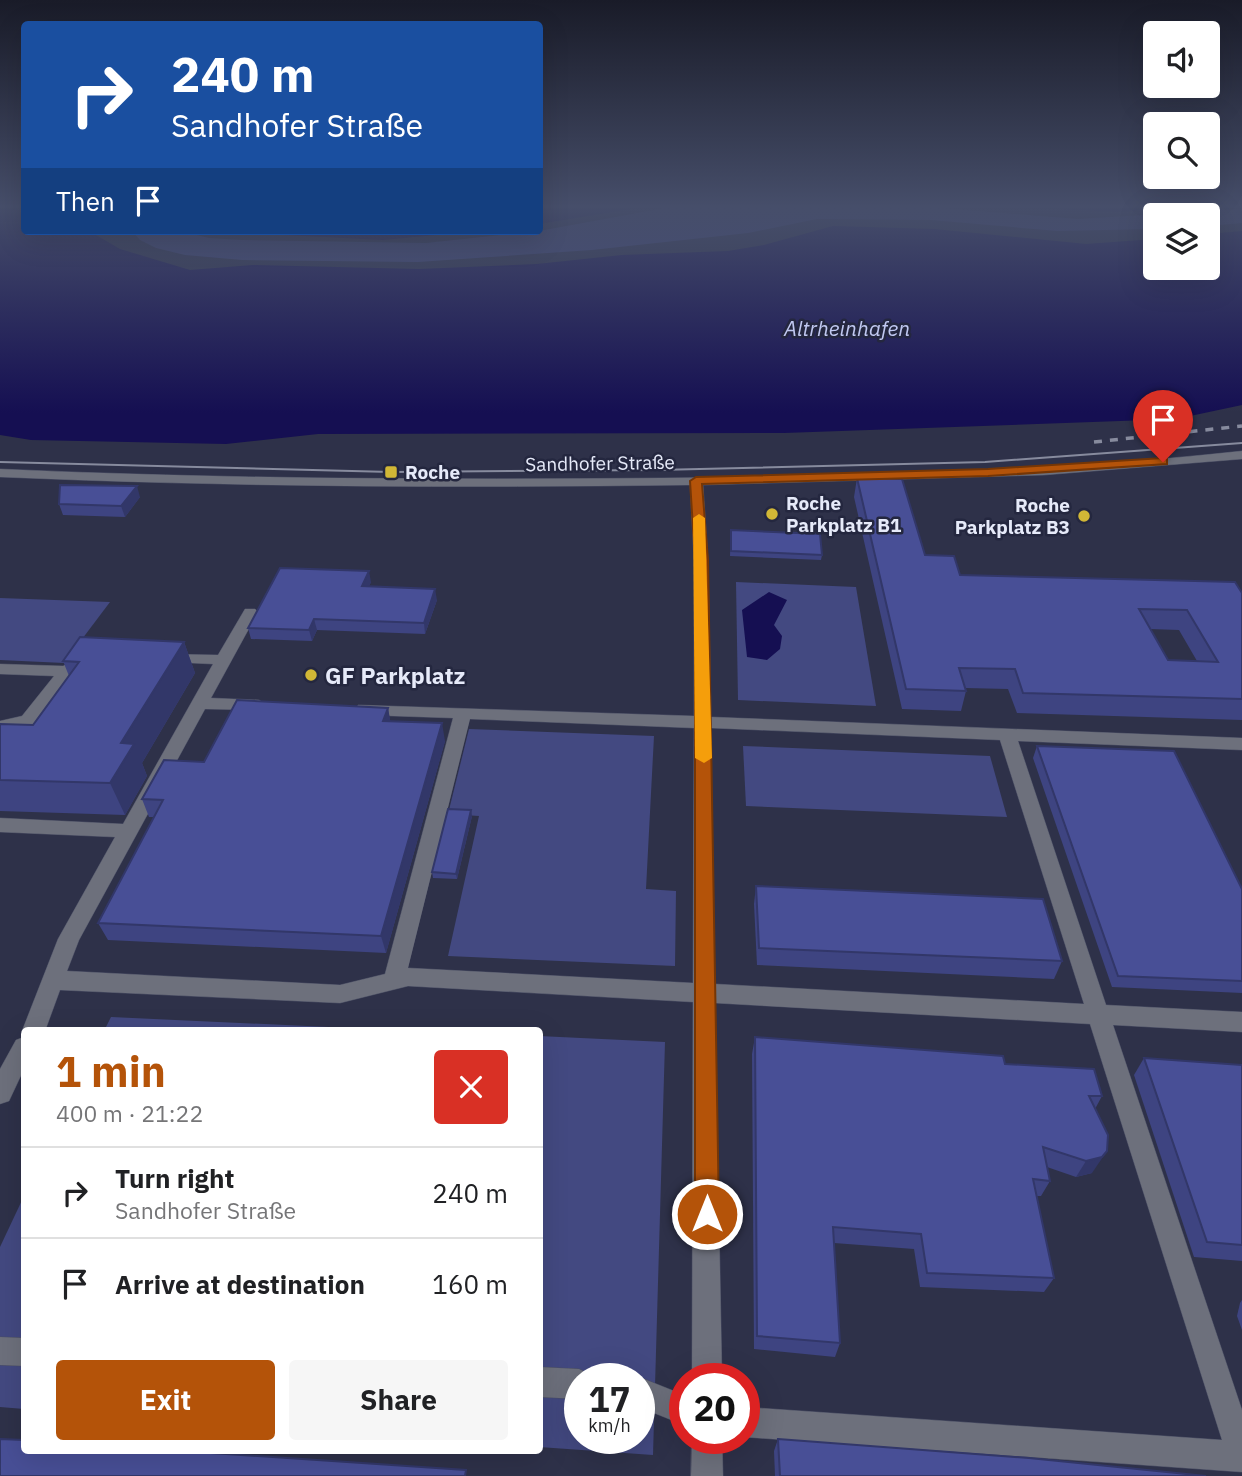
<!DOCTYPE html>
<html lang="en">
<head>
<meta charset="utf-8">
<style>
  :root { --surface:#fff; --page:#f6f6f6; --text:#202124; --muted:#757577; --line:#e0e0e0; --accent:#b45309 }
  body { margin:0; font-family:"IBM Plex Sans",sans-serif; background:var(--page); color:var(--text); height:100vh; display:flex; flex-direction:column; font-size:26px; white-space:nowrap }
  * { box-sizing:border-box; margin:0 }
  p { font-size:23px; color:var(--muted) }
  .icon { flex:none; width:38px; height:38px; fill:none; stroke:currentColor; stroke-width:2; stroke-linecap:round; stroke-linejoin:round }
  .map { position:relative; flex:1; overflow:hidden }
  .side { position:absolute; left:21px; top:1027px; width:522px; height:427px; display:flex; flex-direction:column; background:var(--surface); border-radius:7px; box-shadow:0 7px 28px #0002 }
  .side>* { flex:none }
  .hud { position:absolute; left:21px; top:21px; width:522px; height:214px; border-radius:7px; box-shadow:0 7px 28px #0002; background:#1a4fa0; color:#fff; overflow:hidden }
  .buttons { position:absolute; left:1143px; top:21px; display:grid; gap:14px }
  .buttons a { display:grid; place-items:center; width:77px; height:77px; border-radius:7px; background:var(--surface); box-shadow:0 7px 28px #0002; font-size:35px }
  .speed { position:absolute; left:564px; top:1363px; display:flex; gap:14px; font-size:35px; font-weight:700; text-align:center }
  .speed>* { display:grid; place-content:center; width:91px; height:91px; border-radius:50%; background:var(--surface); box-shadow:0 7px 28px #0002; line-height:1 }
  .speed small { font-size:18px; font-weight:400 }
  .speed .limit { border:10px solid #d22; background:#fff; color:#111 }
  .pin { position:absolute; display:grid; place-items:center; width:60px; height:60px; color:#fff; margin:-72px -30px; border-radius:50% 50% 50% 0; rotate:-45deg; box-shadow:0 0 7px #0007 }
  .pin .icon { rotate:45deg }
  .me { position:absolute; width:77px; margin:-38px; rotate:0deg; stroke-linejoin:round; filter:drop-shadow(0 0 5px #0008) }
  .turn { display:flex; align-items:center; gap:24px; height:147px; padding:0 35px; font-size:32px }
  .turn .icon { width:91px; height:91px; stroke-width:2.5 }
  .turn b { display:block; font-size:49px; line-height:60px }
  .then { display:flex; align-items:center; height:66px; padding:0 35px; background:#0003; gap:14px; font-size:26px }
  .round { display:grid; place-items:center; flex:none; width:74px; height:74px; border-radius:7px; background:var(--page) }
  .headline { display:flex; align-items:center; justify-content:space-between; height:119px; padding:0 35px }
  h1 { font-size:42px; font-weight:800; line-height:52px; color:var(--accent) }
  .button { display:flex; gap:14px; margin-top:auto; padding:14px 35px }
  .button a { flex:1; height:80px; border-radius:7px; background:var(--accent); color:#fff; font-size:28px; font-weight:800; line-height:80px; text-align:center }
  .button a+a { background:var(--page); color:var(--text) }
  ul { padding:0; list-style:none }
  li { display:flex; align-items:center; gap:21px; height:91px; padding:0 35px; border-top:2px solid var(--line) }
  li div { flex:1 }
  li b { display:block; font-size:26px }
  li em { font-style:normal }
  .map>svg:first-child { display:block }
  .green { fill:#434981; fill-rule:evenodd }
  .water { fill:#150f52 }
  .lines { fill:none; stroke-linecap:round; stroke-linejoin:round }
  .minor-casing { stroke:#4b4f65; stroke-width:1 }
  .minor { fill:#6d707c; fill-rule:evenodd }
  .tram { stroke:#878b9e; stroke-width:2 }
  .rail { stroke:#878b9e; stroke-width:3.5; stroke-dasharray:8 8; stroke-linecap:butt }
  .wall { fill:#3e4481; fill-rule:evenodd }
  .shaded-wall { fill:#323769 }
  .building { fill:#484f96; stroke:#323769; stroke-width:2; fill-rule:evenodd }
  .route { fill:#b45309; stroke:#753606; stroke-width:2 }
  .slow { fill:#f59e0b }
  .poi-dot { fill:#d1b736; stroke:#24273f; stroke-width:2.5 }
  .labels { text-anchor:middle; dominant-baseline:central; stroke-width:5; stroke-linejoin:round; paint-order:stroke }
  .far-street-label { font-size:19px; fill:#e6eaf9; stroke:#24273f }
  .far-poi-label { font-size:19px; font-weight:bold; fill:#e6eaf9; stroke:#24273f; text-anchor:start }
  .far-water-label { font-size:21px; font-style:italic; fill:#c0c8f1; stroke:#24273f }
  .poi-label { font-size:23px; font-weight:bold; fill:#e6eaf9; stroke:#24273f; text-anchor:start }
</style>
</head>
<body>
<div class="map">
<svg width="1242" height="1476" viewBox="0 0 1242 1476">
  <rect width="100%" height="100%" fill="#2e3149"/>
  <!-- green -->
  <g class="green">
    <path d="M670 207H930L1078 219 1242 209V223L1208 226V215H1155V229L1057 231 931 220 817 219 748 233 592 250 418 262 242 260 185 255 156 248 140 240 132 231H180L209 238 242 240 426 243 539 231Z"/>
    <path d="M736 582 856 587 876 706 738 700Z"/>
    <path d="M0 598 110 602 64 663 0 660Z"/>
    <path d="M469 729 654 736 646 889 676 891 675 966 448 956 479 816 448 814Z"/>
    <path d="M743 746 990 756 1007 817 746 806Z"/>
    <path d="M111 1017 414 1031H104Z"/>
    <path d="M539 1036 665 1042 653 1455 539 1447ZM579 1379H639V1438H579Z"/>
    <path d="M24 1196V1409L0 1407V1247Z"/>
  </g>
  <!-- water -->
  <g class="water">
    <path d="M539 207H643L539 224Z"/>
    <path d="M1016 207H1192L1117 212Z"/>
    <path d="M0 208 24 210V231H89L120 249 190 270 253 265 419 269 537 264 622 255 728 251 764 245 833 226 934 229 1086 244 1155 239V268H1208V234L1242 231V405L1176 419 784 433 318 434 226 444 31 440 0 435Z"/>
    <path d="M203 231H479L383 240Z"/>
    <path d="M769 592 787 600 774 625 782 636 780 649 767 660 747 657 742 610Z"/>
  </g>
  <g class="lines">
    <defs>
      <g id="minor">
        <path d="M1242 451V459L1044 475 703 485 708 560 711 717 1242 738V750L1018 741 1106 1005 1242 1012V1032L1113 1025 1242 1410V1472L744 1437V1407L1222 1440 1090 1024 715 1003 722 1379H692L693 1002 408 986 340 1003 60 990 45 1031H24V1069L9 1101 0 1104V1069L16 1040 24 1037 22 1031 58 939 115 837 0 832V818L123 824 213 664 169 662 163 660 161 657 163 654 218 655 245 609H255L258 612 211 698 259 700 267 705 259 710 205 709 79 940 67 971 340 985 385 974 453 718 364 715 358 713 356 709 358 705 694 716V560L690 485C460 488 230 487 0 477V469C221 479 441 480 662 478 856 476 1049 472 1242 451ZM470 719 694 728 693 983 408 968ZM711 728 1000 740 1084 1004 715 984Z"/>
        <path d="M86 653 94 658 72 675 34 724 0 733V721L22 716 54 676 0 674V664L63 666Z"/>
        <path d="M0 1337 24 1338V1366L0 1365Z"/>
        <path d="M539 1367 579 1369 589 1374 592 1379H579V1399L539 1397Z"/>
        <path d="M639 1377 684 1395V1425L639 1407V1379H635Z"/>
        <path d="M692 1438H722L723 1476H691Z"/>
      </g>
    </defs>
    <!-- minor casing -->
    <use href="#minor" class="minor-casing"/>
    <!-- minor -->
    <use href="#minor" class="minor"/>
    <!-- tram -->
    <path class="tram" d="M0 462 391 472 657 470 985 462 1242 443"/>
    <!-- rail -->
    <path class="rail" d="M1094 442 1242 426"/>
  </g>
  <!-- wall -->
  <g class="wall">
    <path d="M857 478 925 555 960 575 1242 593V720L1017 713 1008 689 965 688 966 691 961 711 902 709 854 497ZM1150 629 1179 630 1197 661 1168 660Z"/>
    <path d="M140 497 125 517 63 515 59 504Z"/>
    <path d="M731 530 822 555 821 560 730 556Z"/>
    <path d="M371 582 369 586 437 600 425 634 317 630 312 641 251 639 248 628Z"/>
    <path d="M184 642 195 673 142 763 147 776 125 815 0 811V724L33 725 69 676 63 661Z"/>
    <path d="M388 708 390 721 445 741 386 953 108 940 98 923 155 817H149L142 799Z"/>
    <path d="M1037 746 1242 889V993L1112 987 1033 758Z"/>
    <path d="M472 816 457 879 433 878 432 872Z"/>
    <path d="M756 886 1062 961 1054 979 757 965 754 904Z"/>
    <path d="M755 1037 1005 1064 1102 1096 1095 1109 1092 1173 1076 1177 1047 1167 1050 1181 1041 1196H1037L1054 1278 1044 1292 920 1287 914 1249 834 1243 840 1343 835 1357 754 1349 752 1054Z"/>
    <path d="M1144 1058 1242 1065V1261L1194 1257 1134 1075Z"/>
    <path d="M1242 1300V1330L1237 1316 1240 1303Z"/>
    <path d="M778 1439 1206 1476H775L774 1451Z"/>
  </g>
  <!-- shaded-wall -->
  <g class="shaded-wall">
    <path d="M137 486 140 497 125 517 121 506Z"/>
    <path d="M369 571 371 582 364 597 362 586Z"/>
    <path d="M435 589 437 600 425 634 424 623Z"/>
    <path d="M314 619 317 630 312 641 309 630Z"/>
    <path d="M184 642 195 673 142 763 147 776 125 815 110 783 121 743Z"/>
    <path d="M388 708 391 725 383 721Z"/>
    <path d="M442 723 445 741 386 953 381 936Z"/>
    <path d="M471 810 472 816 457 879 456 874Z"/>
    <path d="M1107 1151 1092 1173 1076 1177 1086 1161Z"/>
  </g>
  <!-- building -->
  <g class="building">
    <path d="M857 478 902 479 925 555 954 556 960 575 1235 582 1242 593V699L1023 693 1015 669 959 668 966 691 906 689ZM1139 609 1187 610 1218 662 1168 660Z"/>
    <path d="M60 485 137 486 121 506 59 504Z"/>
    <path d="M731 530 820 534 822 555 731 551Z"/>
    <path d="M280 568 369 571 362 586 435 589 424 623 314 619 309 630 248 628Z"/>
    <path d="M80 637 184 642 121 743 134 744 110 783 0 780V724L33 725 79 662 63 661Z"/>
    <path d="M237 700 388 708 383 721 442 723 381 936 98 923 163 800 142 799 164 760 204 762Z"/>
    <path d="M1037 746 1174 751 1242 889V981L1118 976Z"/>
    <path d="M448 809 471 810 456 874 432 872Z"/>
    <path d="M756 886 1043 899 1062 961 759 948Z"/>
    <path d="M755 1037 1003 1056 1005 1064 1094 1069 1102 1096H1089L1108 1135 1107 1151 1102 1157 1086 1161 1043 1147 1050 1181 1033 1179 1054 1278 927 1273 921 1234 833 1227 840 1343 757 1336Z"/>
    <path d="M1144 1058 1242 1065V1245L1207 1242Z"/>
    <path d="M0 1439 24 1440V1451H181L466 1470 465 1476H0Z"/>
    <path d="M778 1439 1029 1458 1206 1476H780Z"/>
  </g>
  <!-- sky -->
  <linearGradient id="sky" x2="0" y2="1"><stop stop-color="#191b28"/><stop offset="0.5" stop-color="#464e6a"/><stop offset="1" stop-color="#464e6a" stop-opacity="0"/></linearGradient>
  <rect width="1242" height="413" fill="url(#sky)"/>
  <!-- route -->
  <path class="route" d="M1163 458 1167 459V464L988 476 702 484 708 560 719 1214 715 1222 707 1226 699 1222 695 1214V560L690 481 696 477 988 469Z"/>
  <!-- slow -->
  <path class="slow" d="M699 514 705 518 712 758 704 763 695 758 693 518Z"/>
  <!-- markers -->
  <g class="poi-dot">
    <rect x="384" y="465" width="14" height="14" rx="3.5"/>
    <circle cx="772" cy="514" r="7"/>
    <circle cx="1084" cy="516" r="7"/>
    <circle cx="311" cy="675" r="7"/>
  </g>
  <g class="labels">
    <!-- far-street labels -->
    <g class="far-street-label">
      <text transform="translate(600 463) rotate(-1)">Sandhofer Straße</text>
    </g>
    <!-- far-poi labels -->
    <g class="far-poi-label">
      <text x="405" y="472">Roche</text>
      <text x="786" y="503">Roche<tspan x="786" dy="22">Parkplatz B1</tspan></text>
      <text x="1070" y="505" text-anchor="end">Roche<tspan x="1070" dy="22">Parkplatz B3</tspan></text>
    </g>
    <!-- far-water labels -->
    <g class="far-water-label">
      <text x="847" y="328">Altrheinhafen</text>
    </g>
    <!-- poi labels -->
    <g class="poi-label">
      <text x="325" y="675">GF Parkplatz</text>
    </g>
  </g>
</svg>
<div class="buttons">
<a><svg class="icon" aria-label="sound" viewBox="0 0 24 24"><path d="M4 9h4l5-4v14l-5-4H4zM17 9q2 3 0 6"/></svg></a>
<a><svg class="icon" aria-label="search" viewBox="0 0 24 24"><circle cx="10" cy="10" r="6"/><path d="M15 15l6 6"/></svg></a>
<a><svg class="icon" aria-label="layers" viewBox="0 0 24 24"><path d="M12 4l9 5-9 5-9-5zM3 14l9 5 9-5"/></svg></a>
</div>
<div class="speed"><div>17<small>km/h</small></div><div class="limit">20</div></div>
<div class="pin" style="left:1163px;top:462px;background:#d93025"><svg class="icon" aria-label="arrive" viewBox="0 0 24 24"><path d="M6 21V4h12l-3 4 3 4H6"/></svg></div>
<svg class="me" style="left:707px;top:1214px" viewBox="-20 -20 40 40"><circle r="17" fill="#b45309" stroke="#fff" stroke-width="3"/><path d="M0-11L8 9 0 5-8 9z" fill="#fff"/></svg>
<div class="hud">
<div class="turn"><svg class="icon" aria-label="right" viewBox="0 0 24 24"><path d="M7 20v-9h11M14 6l5 5-5 5"/></svg><div><b>240 m</b>Sandhofer Straße</div></div>
<div class="then">Then<svg class="icon" aria-label="arrive" viewBox="0 0 24 24"><path d="M6 21V4h12l-3 4 3 4H6"/></svg></div>
</div>
<section class="side">
<div class="headline"><div><h1>1 min</h1><p>400 m · 21:22</p></div><a class="round" style="background:#d93025;color:#fff"><svg class="icon" aria-label="close" viewBox="0 0 24 24"><path d="M6 6l12 12M18 6L6 18"/></svg></a></div>
<ul>
<li><svg class="icon" aria-label="right" viewBox="0 0 24 24"><path d="M7 20v-9h11M14 6l5 5-5 5"/></svg><div><b>Turn right</b><p>Sandhofer Straße</p></div><em>240 m</em></li>
<li><svg class="icon" aria-label="arrive" viewBox="0 0 24 24"><path d="M6 21V4h12l-3 4 3 4H6"/></svg><div><b>Arrive at destination</b></div><em>160 m</em></li>
</ul>
<div class="button"><a>Exit</a><a>Share</a></div>
</section>
</div>
</body>
</html>
